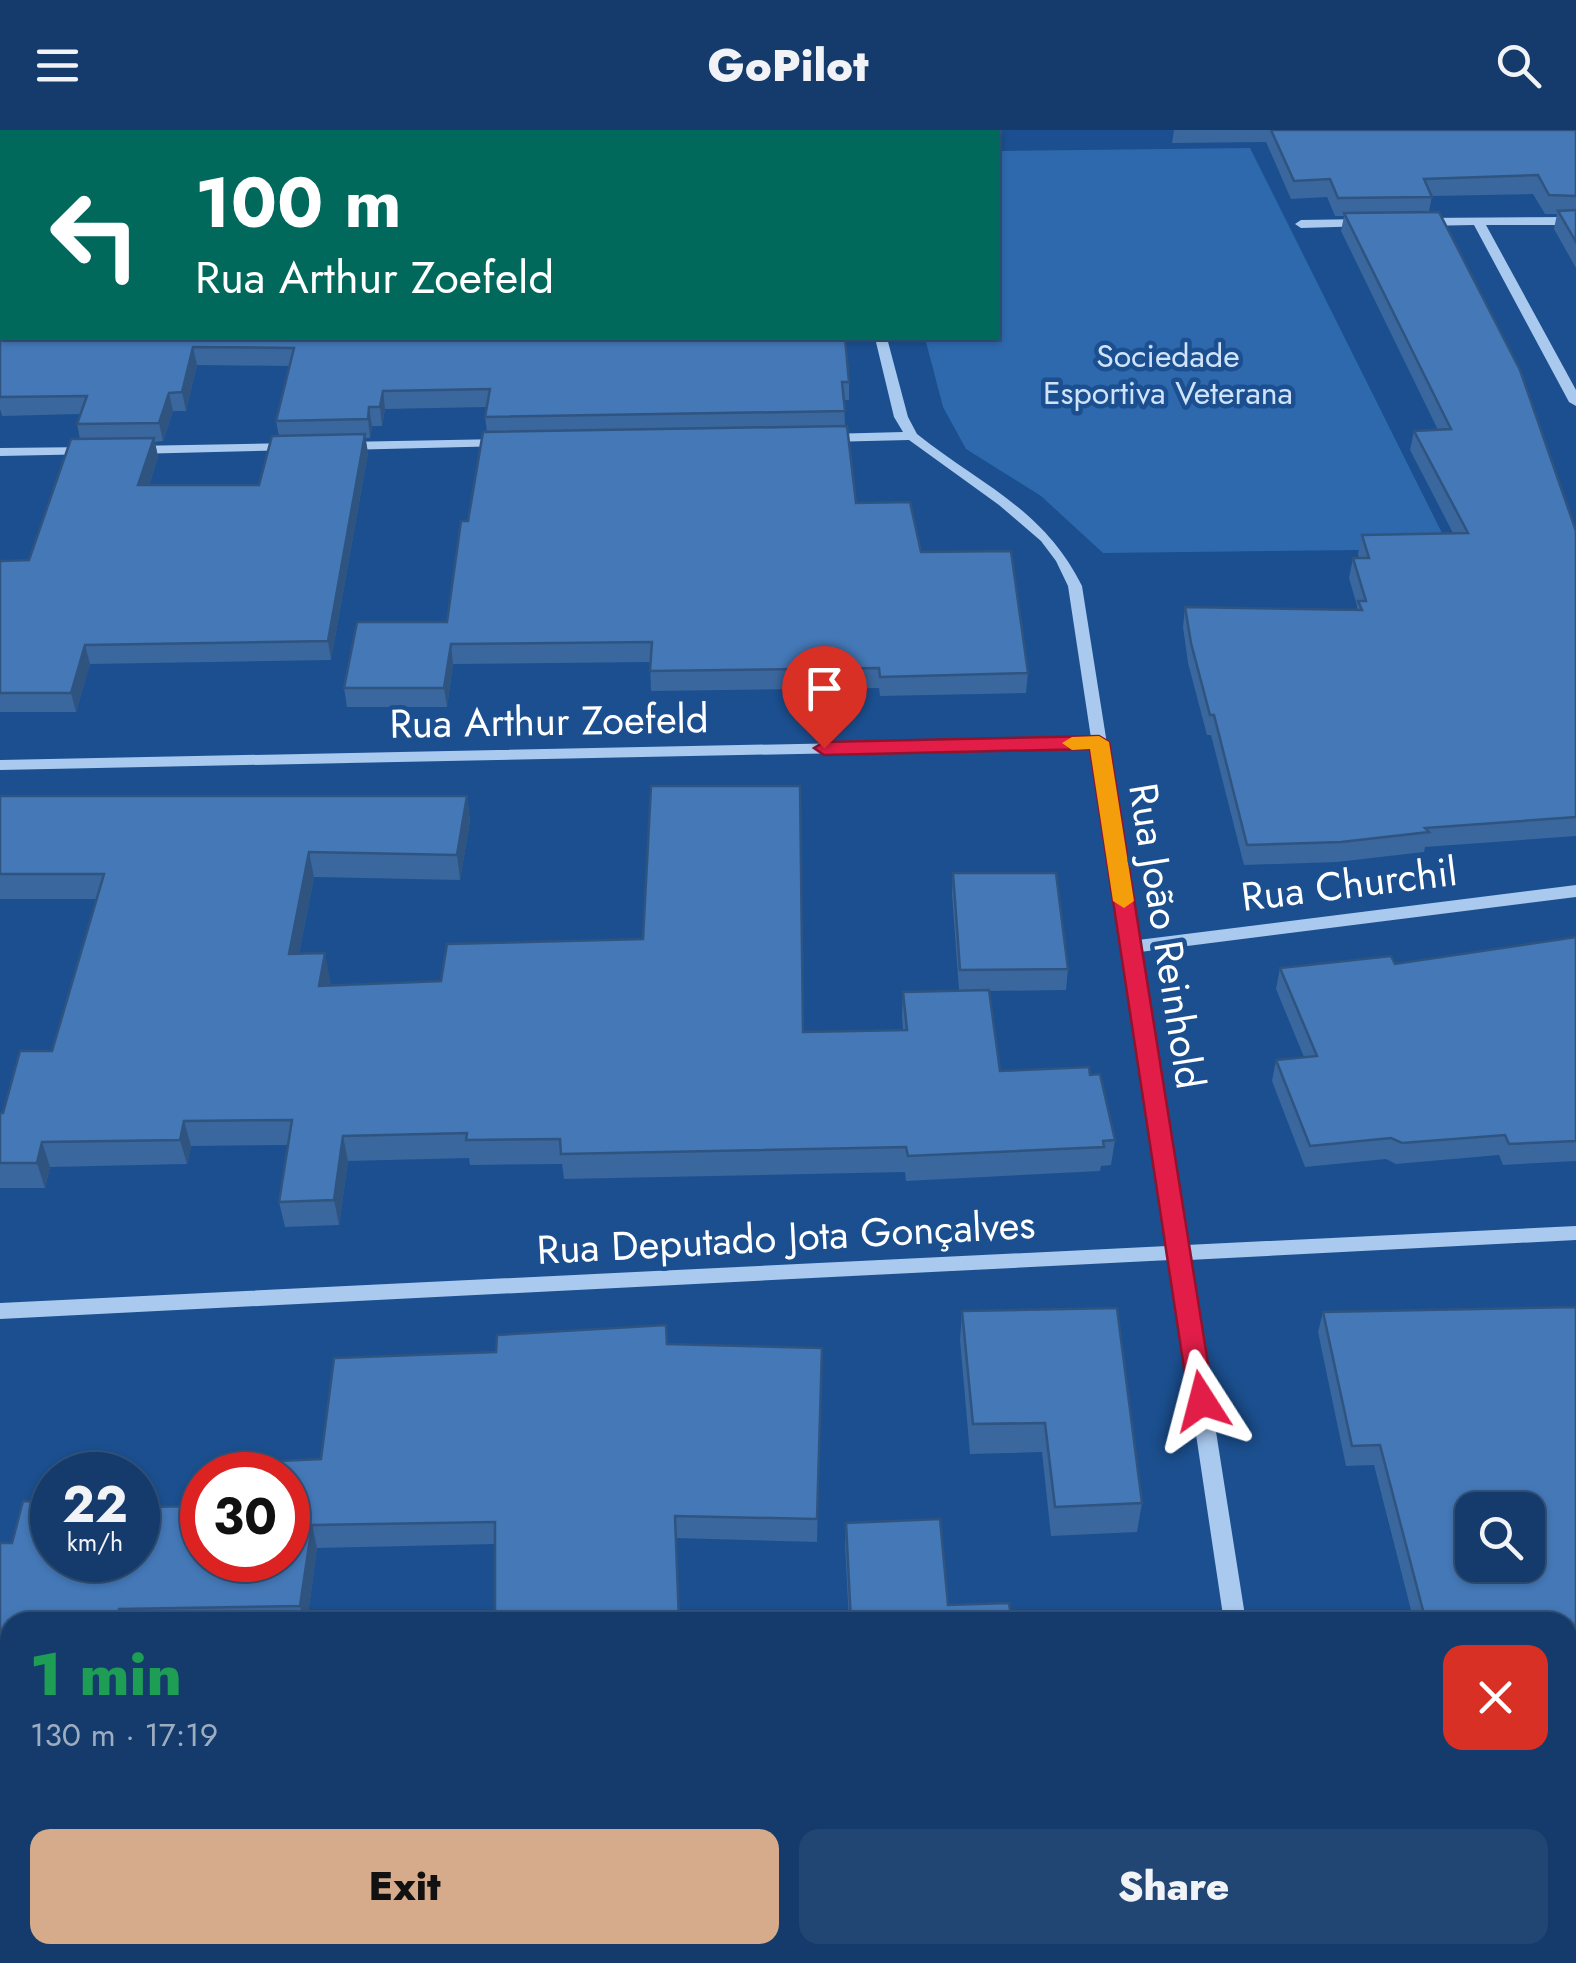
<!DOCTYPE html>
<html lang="en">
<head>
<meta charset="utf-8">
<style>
  :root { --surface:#143b6b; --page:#214673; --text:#f1f3f6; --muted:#9dadc1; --line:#33557e; --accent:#d6ab8b }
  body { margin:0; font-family:Jost,sans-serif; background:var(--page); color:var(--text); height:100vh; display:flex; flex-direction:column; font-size:38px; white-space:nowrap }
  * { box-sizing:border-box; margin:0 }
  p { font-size:32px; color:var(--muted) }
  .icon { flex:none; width:55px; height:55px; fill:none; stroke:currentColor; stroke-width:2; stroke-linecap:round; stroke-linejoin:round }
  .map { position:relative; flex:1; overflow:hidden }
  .details { position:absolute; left:0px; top:1482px; width:1578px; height:352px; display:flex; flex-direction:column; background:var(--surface); border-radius:30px 30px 0 0; box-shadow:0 2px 8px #0004,0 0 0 2px var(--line) }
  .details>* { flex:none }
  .guide { position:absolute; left:0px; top:0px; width:1000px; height:210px; box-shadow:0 2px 8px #0004,0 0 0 2px var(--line); background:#00695c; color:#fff; overflow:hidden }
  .fabs { position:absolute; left:1455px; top:1362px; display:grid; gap:20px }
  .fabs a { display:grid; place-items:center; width:90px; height:90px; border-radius:20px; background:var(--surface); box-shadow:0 2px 8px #0004,0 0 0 2px var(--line); font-size:50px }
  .speed { position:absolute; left:30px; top:1322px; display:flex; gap:20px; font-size:50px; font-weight:700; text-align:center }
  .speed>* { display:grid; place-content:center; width:130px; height:130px; border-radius:50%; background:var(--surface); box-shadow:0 2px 8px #0004,0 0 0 2px var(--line); line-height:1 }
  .speed small { font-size:25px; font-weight:400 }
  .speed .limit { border:15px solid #d22; background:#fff; color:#111 }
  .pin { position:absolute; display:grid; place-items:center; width:85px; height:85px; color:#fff; margin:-102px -42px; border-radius:50% 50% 50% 0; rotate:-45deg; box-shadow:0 0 10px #0007 }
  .pin .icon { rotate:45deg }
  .me { position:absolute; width:110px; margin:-55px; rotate:351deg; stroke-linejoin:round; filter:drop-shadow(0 0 8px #0008) }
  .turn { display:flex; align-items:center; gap:35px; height:210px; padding:0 30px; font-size:45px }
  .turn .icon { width:130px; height:130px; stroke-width:2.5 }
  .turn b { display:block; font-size:70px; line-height:85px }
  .round { display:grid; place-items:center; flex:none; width:105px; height:105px; border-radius:20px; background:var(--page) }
  .headline { display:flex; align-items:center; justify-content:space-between; height:170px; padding:0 30px }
  h1 { font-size:60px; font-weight:800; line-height:75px; color:#1e9e55 }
  .button { display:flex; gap:20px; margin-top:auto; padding:20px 30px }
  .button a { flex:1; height:115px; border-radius:20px; background:var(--accent); color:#111; font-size:40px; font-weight:800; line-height:115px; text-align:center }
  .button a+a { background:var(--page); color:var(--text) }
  header { display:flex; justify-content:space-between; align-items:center; height:130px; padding:0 30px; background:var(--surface); font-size:45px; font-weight:800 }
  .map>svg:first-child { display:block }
  .green { fill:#2e69ad }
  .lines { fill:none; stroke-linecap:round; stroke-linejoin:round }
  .minor { fill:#a9c9ee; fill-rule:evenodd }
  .wall { fill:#3a679d; fill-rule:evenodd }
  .shaded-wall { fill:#305480 }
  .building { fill:#4478b7; stroke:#305480; stroke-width:2.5; fill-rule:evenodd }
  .route { fill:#e11d48; stroke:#92132f; stroke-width:2.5 }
  .slow { fill:#f59e0b }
  .labels { text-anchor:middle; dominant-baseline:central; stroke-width:9; stroke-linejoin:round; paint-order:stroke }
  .far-park-label { font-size:32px; fill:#cfe3fa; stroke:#1b4f8f }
  .street-label { font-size:40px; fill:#fff; stroke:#1b4f8f }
</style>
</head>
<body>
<header><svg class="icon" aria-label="menu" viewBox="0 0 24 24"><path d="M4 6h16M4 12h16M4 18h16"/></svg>GoPilot<svg class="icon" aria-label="search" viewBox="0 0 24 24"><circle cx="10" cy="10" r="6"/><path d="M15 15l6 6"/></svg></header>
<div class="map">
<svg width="1576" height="1833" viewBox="0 0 1576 1833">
  <rect width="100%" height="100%" fill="#1b4f8f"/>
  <!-- green -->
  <path class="green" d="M1250 18 1450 419 1103 423 1041 366 966 319 943 277 925 208H998V21Z"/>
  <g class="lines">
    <!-- minor -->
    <g class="minor">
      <path d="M783 0H916L913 2H782Z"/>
      <path d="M1576 87V95H1486L1576 260V276L1569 272 1474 95 1422 96 1416 92 1422 88Z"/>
      <path d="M1366 89 1372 93 1370 96 1301 98 1295 94 1301 90Z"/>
      <path d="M875 208H887L908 287 917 304C981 355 1044 379 1082 456L1138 810 1576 755V767L1140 822 1186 1115 1576 1096V1110L1189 1130 1246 1492H1224L1170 1130 0 1189V1173L1167 1116 1092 618 0 640V630L1091 608 1068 456 1056 431 1041 411 999 375 909 310 827 312 820 308 827 304 903 302 894 287Z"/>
      <path d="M502 309 509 313 507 316 343 320 336 316 343 312Z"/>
      <path d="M292 313 297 314V320L133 324 126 320 133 316Z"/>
      <path d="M92 317 97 318V324L0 326V318Z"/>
      <path d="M1274 1825H1298L1299 1833H1275Z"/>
    </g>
  </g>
  <!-- wall -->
  <g class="wall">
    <path d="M0 0 2 2V208H845L849 252V270H844L845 296 856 373 921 422 1028 543 1026 563 880 566 879 558 651 561 650 532 453 534 447 577H347L344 558 447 492 487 302 485 287 487 277 385 279 382 296H372L370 308H365L368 323 331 530 90 534 76 582H0V431L29 430 80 309 77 294 80 284 2 286 0 279ZM197 235 290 236 276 291 279 306 259 355H149L158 327 155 312 163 311 173 281H186Z"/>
    <path d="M1174 0H1576V138L1554 99 1557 84H1545L1533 64 1432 66 1429 82 1576 401V706L1425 717 1424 722 1337 732 1244 735 1211 605H1207L1188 533 1183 497 1185 477 1357 480V476L1349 448 1353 428H1359L1358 424 1362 405 1453 403 1410 320 1414 301 1438 300 1341 101 1344 86H1335L1327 67 1291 69 1266 12 1172 13Z"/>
    <path d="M0 666H467L470 691 460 750 314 747 299 824 330 849 329 856 803 902 903 900 902 887 903 862 959 860 952 764 953 743 1068 839 1066 860 989 861 1000 941 1090 945 1115 1010 1111 1035 1101 1036 1100 1041 906 1051 905 1042 564 1049 562 1034 470 1035 469 1028 348 1031 339 1095 285 1097 279 1072 288 1015 191 1016 187 1034 50 1037 45 1058H0V983H3L52 921 97 769H0Z"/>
    <path d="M1576 807V1031L1503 1035 1499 1025 1396 1034 1386 1029 1305 1037 1272 951 1276 930 1304 927 1276 859 1280 838 1395 834Z"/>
    <path d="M1576 1177V1827L1455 1828V1825H1568V1492H1414L1374 1335 1346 1336 1318 1202 1323 1182Z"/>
    <path d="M962 1181 1142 1373 1137 1402 1051 1406 1042 1322 970 1324 960 1210Z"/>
    <path d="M667 1214 822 1218 817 1412 676 1408 680 1492H495V1414L317 1418 307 1492H10V1766H0V1413H12L144 1374 145 1377 288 1430 321 1329 496 1222Z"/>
    <path d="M846 1393 948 1475 1012 1492H849L845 1415Z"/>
    <path d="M110 1825H703V1833H109Z"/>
  </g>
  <!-- shaded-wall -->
  <g class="shaded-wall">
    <path d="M193 217 197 235 186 281 182 262Z"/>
    <path d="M383 261 385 279 382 296 380 277Z"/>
    <path d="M169 263 173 281 163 311 159 293Z"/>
    <path d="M369 277 372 296 370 308 368 289Z"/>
    <path d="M365 304 368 323 331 530 328 511Z"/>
    <path d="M154 308 158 327 142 375 138 355Z"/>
    <path d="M451 514 453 534 447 577 444 558Z"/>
    <path d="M85 515 90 534 76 582 71 563Z"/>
    <path d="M467 666 470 691 460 750 457 725Z"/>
    <path d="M309 722 314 747 294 849 289 824Z"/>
    <path d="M325 823 330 849 324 881 319 856Z"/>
    <path d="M184 991 191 1016 187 1034 180 1010Z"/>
    <path d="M343 1006 348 1031 339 1095 334 1070Z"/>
    <path d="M42 1012 50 1037 45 1058 37 1033Z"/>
    <path d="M312 1395 317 1418 307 1492H305L300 1476Z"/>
    <path d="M119 1479 124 1492H116Z"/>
  </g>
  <!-- building -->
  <g class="building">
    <path d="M0 0H725V2H2V208H845L849 252H842L845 281 485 287 490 259 383 261 380 277H369L368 289 276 291 294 218 193 217 182 262 169 263 159 293 77 294 87 266 0 267V98L1 91H0Z"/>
    <path d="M1271 0H1576V66L1549 65 1538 45 1424 49 1432 67 1338 68 1330 49 1294 51Z"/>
    <path d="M1576 80V112L1558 81Z"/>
    <path d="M1439 82 1520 240 1576 401V687L1425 698 1429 702 1341 712 1247 715 1214 585H1210L1191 513 1185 477 1362 480 1358 471H1366L1353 428H1369L1362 405 1468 403 1414 301 1451 299 1344 83Z"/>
    <path d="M847 296 856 373 910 372 921 422 1011 421 1028 543 880 547 879 538 650 541 652 512 451 514 444 558H344L357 492H447L461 391H468L483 302Z"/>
    <path d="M365 304 328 511 85 515 71 563H0V431L29 430 71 309 154 308 138 355H259L272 306Z"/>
    <path d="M651 656H800L803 902 907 900 903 862 989 860 1000 941 1089 937 1090 945 1100 944 1115 1010 1103 1011 1104 1017 908 1026 906 1017 561 1024 560 1009 466 1010 467 1003 343 1006 334 1070 279 1072 292 990 184 991 180 1010 42 1012 37 1033H0V983H3L20 921H52L104 744H0V666H467L457 725 309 722 289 824 325 823 319 856 441 851 447 814 643 809Z"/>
    <path d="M953 743H1056L1068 839 960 840Z"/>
    <path d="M1576 807V1011L1509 1014 1505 1005 1402 1013 1391 1008 1310 1016 1276 930 1317 926 1280 838 1391 826 1395 834Z"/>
    <path d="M1576 1177V1809H1568V1492H1426L1380 1315 1352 1316 1323 1182ZM1472 1380H1528V1435H1472Z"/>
    <path d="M1117 1178 1142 1373 1055 1377 1045 1293 973 1294 962 1181Z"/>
    <path d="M666 1195 667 1214 822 1218 817 1389 675 1386 679 1492H495V1392L312 1395 300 1476 119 1479 116 1492H10V1745H0V1413H12L23 1371 52 1372V1430H138V1374H144L143 1377 202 1376V1430H288V1345H275L277 1331 321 1329 334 1228 496 1222 497 1205Z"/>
    <path d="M940 1389 948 1475 1009 1473 1012 1492H851L846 1393Z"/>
    <path d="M110 1825H566V1833H405L406 1826 220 1832 219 1833H109Z"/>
    <path d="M937 1825H1141L1142 1833H937Z"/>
  </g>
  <!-- route -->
  <path class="route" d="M1099 606 1109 612 1214 1271 1211 1278 1202 1281 1192 1278 1189 1271 1090 619 824 625 814 618 824 612Z"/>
  <!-- slow -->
  <path class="slow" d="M1099 606 1109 612 1134 771 1124 778 1113 771 1090 619 1072 620 1062 613 1072 607Z"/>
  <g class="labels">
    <!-- far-park labels -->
    <g class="far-park-label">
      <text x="1168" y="226">Sociedade<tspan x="1168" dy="37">Esportiva Veterana</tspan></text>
    </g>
    <!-- street labels -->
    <g class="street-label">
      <text transform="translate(549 591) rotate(-1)">Rua Arthur Zoefeld</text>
      <text transform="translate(1349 754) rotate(-7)">Rua Churchil</text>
      <text transform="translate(1167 806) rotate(81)">Rua João Reinhold</text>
      <text transform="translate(786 1107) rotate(-3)">Rua Deputado Jota Gonçalves</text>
    </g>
  </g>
</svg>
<div class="fabs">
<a><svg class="icon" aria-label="search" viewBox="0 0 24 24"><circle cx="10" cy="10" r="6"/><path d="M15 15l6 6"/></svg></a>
</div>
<div class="speed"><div>22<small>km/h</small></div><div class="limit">30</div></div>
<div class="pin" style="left:824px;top:618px;background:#d93025"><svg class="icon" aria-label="arrive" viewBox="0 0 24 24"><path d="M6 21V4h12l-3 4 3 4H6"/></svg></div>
<svg class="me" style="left:1202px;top:1271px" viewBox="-20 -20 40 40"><path d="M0-17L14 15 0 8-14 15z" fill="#e11d48" stroke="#fff" stroke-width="4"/></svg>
<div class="guide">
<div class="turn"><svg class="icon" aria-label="left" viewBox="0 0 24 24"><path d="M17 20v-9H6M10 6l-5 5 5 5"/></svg><div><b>100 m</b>Rua Arthur Zoefeld</div></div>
</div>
<section class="details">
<div class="headline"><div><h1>1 min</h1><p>130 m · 17:19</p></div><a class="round" style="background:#d93025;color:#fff"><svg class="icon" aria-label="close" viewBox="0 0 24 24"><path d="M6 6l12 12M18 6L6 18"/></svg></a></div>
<div class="button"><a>Exit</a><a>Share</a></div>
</section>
</div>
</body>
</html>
